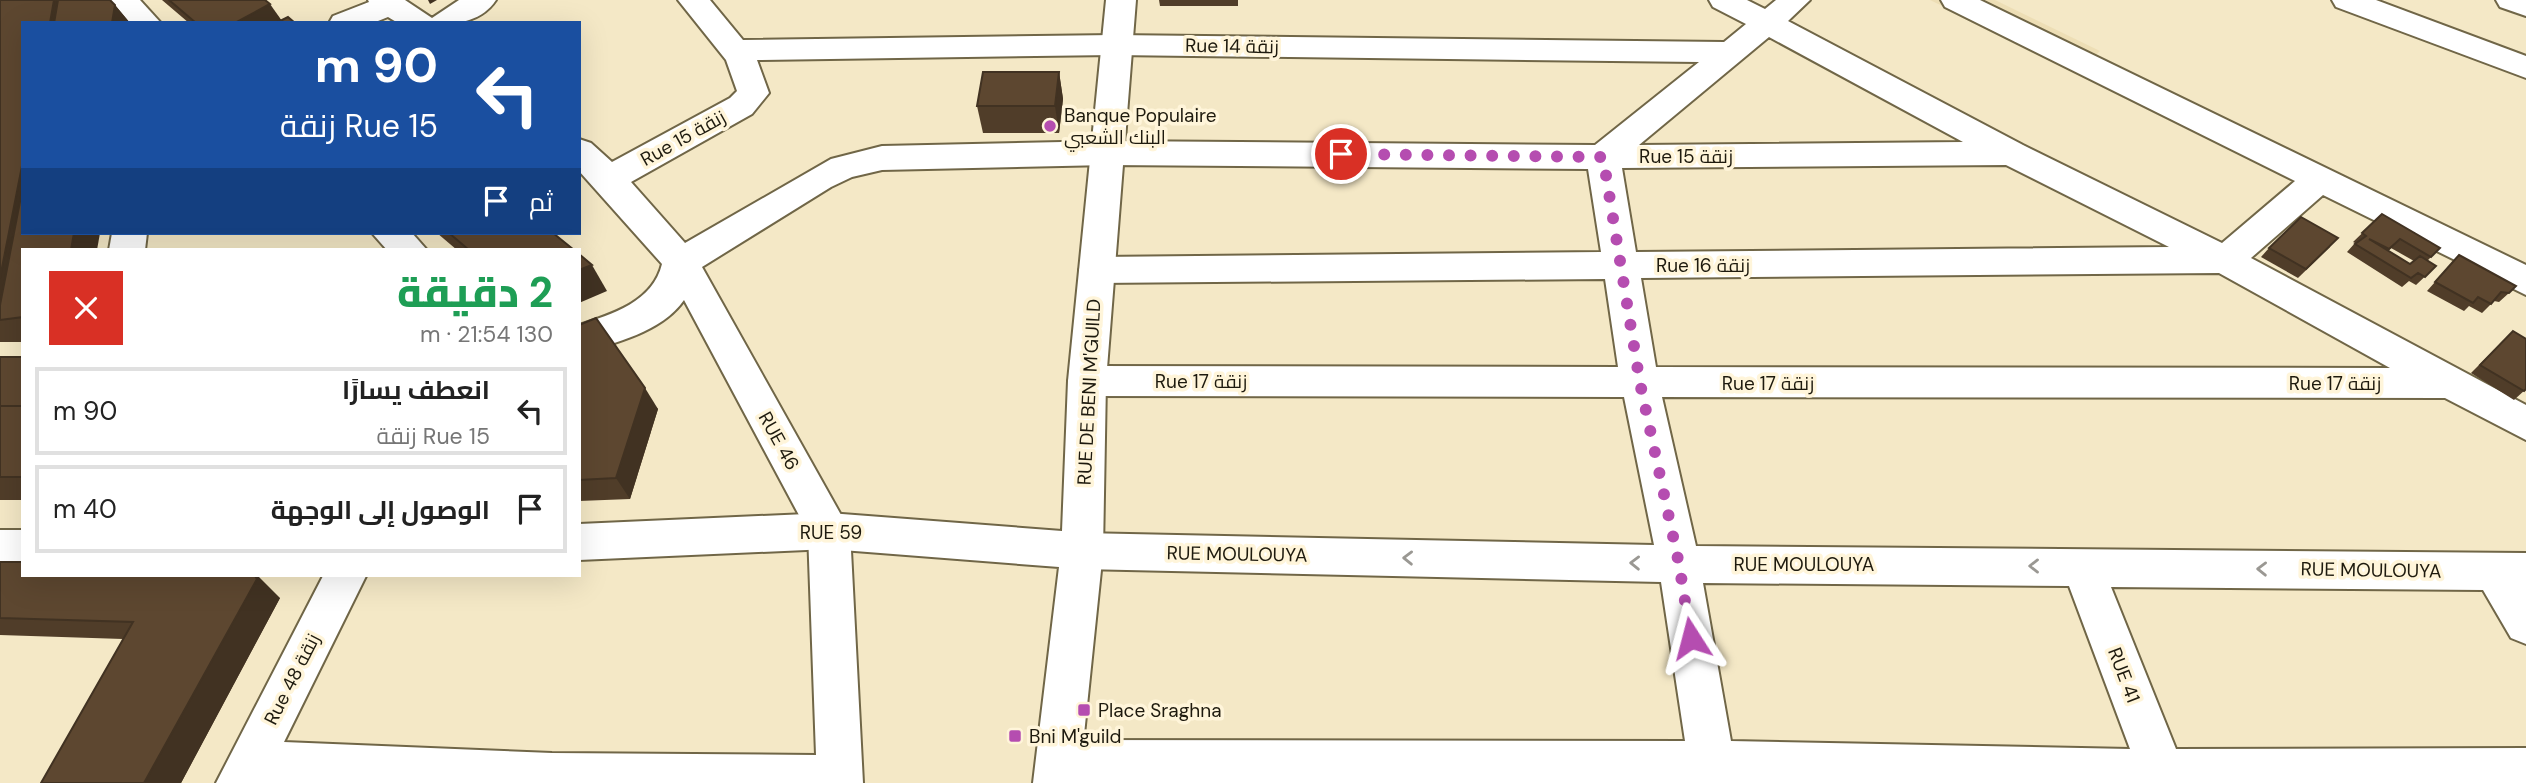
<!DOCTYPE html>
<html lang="ar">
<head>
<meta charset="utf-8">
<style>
  :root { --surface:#fff; --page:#f2f2f2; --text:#222; --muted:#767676; --line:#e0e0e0 }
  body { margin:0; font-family:"DM Sans",Cairo,sans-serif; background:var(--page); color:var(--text); direction:rtl; height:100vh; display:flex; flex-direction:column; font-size:26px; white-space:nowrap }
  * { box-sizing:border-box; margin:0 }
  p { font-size:23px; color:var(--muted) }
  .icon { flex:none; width:38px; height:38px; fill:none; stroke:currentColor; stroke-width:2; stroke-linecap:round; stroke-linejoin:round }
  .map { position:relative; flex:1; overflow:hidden; direction:ltr }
  .drawer { position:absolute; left:21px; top:248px; width:560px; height:329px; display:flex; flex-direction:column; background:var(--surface); border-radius:0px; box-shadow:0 7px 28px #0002; direction:rtl }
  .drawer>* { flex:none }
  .guide { position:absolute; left:21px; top:21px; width:560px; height:214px; border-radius:0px; box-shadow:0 7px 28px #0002; direction:rtl; background:#1a4fa0; color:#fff; overflow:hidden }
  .pin { position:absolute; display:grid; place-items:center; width:60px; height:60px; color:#fff; margin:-30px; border:4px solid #fff; border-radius:50%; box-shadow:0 2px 7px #0007 }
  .me { position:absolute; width:77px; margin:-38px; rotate:351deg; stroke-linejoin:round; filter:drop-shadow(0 0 5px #0008) }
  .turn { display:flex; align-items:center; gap:24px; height:147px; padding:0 28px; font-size:32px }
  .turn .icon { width:91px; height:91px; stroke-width:2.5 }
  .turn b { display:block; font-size:49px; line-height:60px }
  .then { display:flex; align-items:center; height:66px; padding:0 28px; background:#0003; gap:14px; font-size:26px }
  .round { display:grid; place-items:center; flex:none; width:74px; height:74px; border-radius:0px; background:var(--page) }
  .head { display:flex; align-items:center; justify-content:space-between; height:119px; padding:0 28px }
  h1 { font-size:42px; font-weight:800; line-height:52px; color:#1e9e55 }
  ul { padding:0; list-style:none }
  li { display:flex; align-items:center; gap:21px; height:88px; margin:0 14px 10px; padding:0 14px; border:4px solid var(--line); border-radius:0px }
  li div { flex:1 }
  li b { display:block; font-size:26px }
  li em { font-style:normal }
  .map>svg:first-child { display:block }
  .built { fill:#eddeb5 }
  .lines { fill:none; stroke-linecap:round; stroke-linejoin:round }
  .minor-casing { stroke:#706647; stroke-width:4 }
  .tertiary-casing { stroke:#706647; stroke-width:4 }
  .minor { fill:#fff; fill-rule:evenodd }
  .tertiary { fill:#fff; fill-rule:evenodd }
  .wall { fill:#503d29; fill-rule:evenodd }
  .shaded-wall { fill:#413222 }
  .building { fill:#5d4730; stroke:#413222; stroke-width:2 }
  .oneway { stroke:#9a9893 }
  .route { stroke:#b54db0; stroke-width:12; stroke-dasharray:0 21.6 }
  .poi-dot { fill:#b54db0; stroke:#fff5da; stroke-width:2.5 }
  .labels { text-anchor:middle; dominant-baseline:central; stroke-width:7; stroke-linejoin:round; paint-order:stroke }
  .street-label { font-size:19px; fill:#1e1a0e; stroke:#fff5da }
  .poi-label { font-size:19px; fill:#1e1a0e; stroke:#fff5da; text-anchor:start }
</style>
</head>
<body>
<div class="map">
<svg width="2526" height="783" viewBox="0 0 2526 783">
  <rect width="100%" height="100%" fill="#f4e8c6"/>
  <!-- built -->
  <path class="built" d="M1930 0H1995L2100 51 2079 72Z"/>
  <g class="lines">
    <defs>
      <g id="minor">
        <path d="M107 0H140L161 23H128Z"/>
        <path d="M368 0H405L432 18 459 0H496C475 32 431 23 398 23L388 17 373 23H329L333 16 369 2Z"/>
        <path d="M678 0H710L743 40 1114 35 1724 42 1746 24 1713 7 1709 0H1747L1765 9 1776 0H1810L1788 21 2023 145 2222 243 2295 181 1945 7 1941 0H1980L2526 265V295L2323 195 2251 258 2526 405V440L2445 398 1662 397 1696 546 2526 553V644L2511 638 2483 590 2111 587 2176 749 2526 748V783H1056L1043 778 1036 762 1043 746 1059 740 1685 741 1661 582 1082 569 1067 564 1061 551 1067 538 1082 533 1654 545 1624 397 1087 396 1073 392 1068 381 1073 370 1087 366 1618 367 1605 279 1097 283 1084 279 1079 270 1084 261 1097 257 1601 252 1588 169 1108 165 882 170 852 177 831 187 702 267 850 531 863 783H216L323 576H366L284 742 552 753 816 755 808 532 684 300C662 332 614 343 579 354V325C612 314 653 302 662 264L579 171V139L591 143 612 162 730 98 737 91 726 60ZM1769 37 1963 142 1639 145ZM1114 55 1699 62 1595 145 1108 141 882 146 831 159 685 243 631 182 752 114 769 93 757 60ZM2006 165 2169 247 1636 252 1622 168ZM2219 273 2390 368 1656 367 1641 278ZM1703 583 2069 586 2130 749 1731 741Z"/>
        <path d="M2332 0H2376L2526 56V78L2336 7Z"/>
        <path d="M2496 0H2526V16L2500 7Z"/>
        <path d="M112 233H147L145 250H109Z"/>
        <path d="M372 233H412L427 250H387Z"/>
      </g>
      <g id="tertiary">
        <path d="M1106 0H1136L1106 381 1103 551 1079 783H1033L1059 567 829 549 579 560V524L829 513 1062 531 1068 381Z"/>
        <rect x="0" y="530" width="23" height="36"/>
      </g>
    </defs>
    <!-- minor casing -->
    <use href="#minor" class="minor-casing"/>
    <!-- tertiary casing -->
    <use href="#tertiary" class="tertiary-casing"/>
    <!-- minor -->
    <use href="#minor" class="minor"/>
    <!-- tertiary -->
    <use href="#tertiary" class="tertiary"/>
  </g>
  <!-- wall -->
  <g class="wall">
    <path d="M0 0 115 5 130 23H23V342H0Z"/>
    <path d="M162 0H265L281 20 295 23H189Z"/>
    <path d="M1159 0H1238V6H1160Z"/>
    <path d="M1059 72 1063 99 1059 133H983L977 106Z"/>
    <path d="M2382 214 2440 248 2427 261 2436 266 2416 285 2409 281 2402 287 2347 252 2355 243 2353 242ZM2391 248 2414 261 2410 264 2388 251Z"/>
    <path d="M437 233H553L574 250H457Z"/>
    <path d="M2330 247 2298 278 2261 257 2269 248Z"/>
    <path d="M2459 255 2509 293 2499 302 2494 301 2482 313 2469 306 2464 311 2427 291Z"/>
    <path d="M579 325 658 409 630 499 579 501Z"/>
    <path d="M2513 331 2526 389 2514 400 2471 373Z"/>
    <rect x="0" y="357" width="23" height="143"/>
    <path d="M0 562 280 598 181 783H41L123 639 0 635Z"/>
  </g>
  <!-- shaded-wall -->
  <g class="shaded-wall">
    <path d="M54 0H82L78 23H50Z"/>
    <path d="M428 0H437L430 4Z"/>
    <path d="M270 4 282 21 278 23H235Z"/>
    <path d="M115 5 130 23H112Z"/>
    <path d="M1059 72 1063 99 1059 133 1055 106Z"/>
    <path d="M23 161V233L0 320V278Z"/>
    <path d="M74 233H100L97 250H71Z"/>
    <path d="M592 265 607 291 579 303V270Z"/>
    <path d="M645 388 658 409 630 499 616 478Z"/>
    <path d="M255 576H258L280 598 181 783H144Z"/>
  </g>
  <!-- building -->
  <g class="building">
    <path d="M0 0H54L50 23H23V161L0 278Z"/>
    <path d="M58 0H110L115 5 112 23H54Z"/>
    <path d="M169 0H265L270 4 235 23H196Z"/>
    <path d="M288 17 295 23H276Z"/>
    <path d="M983 72H1059L1055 106H977Z"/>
    <path d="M23 186V233H74L71 250H23V317L0 320V305Z"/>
    <path d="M2382 214 2440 248 2431 257 2400 239 2389 249 2369 239 2410 264 2420 256 2436 266 2425 277 2418 273 2411 278 2355 244 2366 236 2362 233Z"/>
    <path d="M2301 217 2338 238 2306 269 2269 248Z"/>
    <path d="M449 233H553L574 250H469Z"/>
    <path d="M579 254 592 265 579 270Z"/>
    <path d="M2459 255 2516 286 2509 293 2501 292 2491 304 2478 297 2473 303 2435 282Z"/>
    <path d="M596 318 645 388 616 478 579 480V325Z"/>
    <path d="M2513 331 2526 339V389L2524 391 2480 365Z"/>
    <rect x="0" y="357" width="23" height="49"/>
    <rect x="0" y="406" width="23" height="71"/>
    <path d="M0 562H23V576H255L257 579 144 783H41L133 622 0 618Z"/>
  </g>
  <!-- one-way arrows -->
  <defs><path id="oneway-chevron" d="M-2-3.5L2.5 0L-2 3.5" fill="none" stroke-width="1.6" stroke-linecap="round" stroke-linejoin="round" transform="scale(1.75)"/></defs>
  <g class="oneway">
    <use href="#oneway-chevron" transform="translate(1408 558) rotate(-179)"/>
    <use href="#oneway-chevron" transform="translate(1635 563) rotate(-179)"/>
    <use href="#oneway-chevron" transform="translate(2034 566) rotate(-180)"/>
    <use href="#oneway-chevron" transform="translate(2262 569) rotate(-179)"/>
  </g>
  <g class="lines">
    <!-- route -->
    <path class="route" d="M1341 154 1603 157 1640 383 1679 564 1691 638"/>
  </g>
  <!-- markers -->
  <g class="poi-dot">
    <circle cx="1050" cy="126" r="7"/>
    <rect x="1077" y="703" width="14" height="14" rx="3.5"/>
    <rect x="1008" y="729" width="14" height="14" rx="3.5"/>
  </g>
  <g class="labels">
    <!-- street labels -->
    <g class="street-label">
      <text transform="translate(1232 46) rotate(1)">Rue 14 زنقة</text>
      <text transform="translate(683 138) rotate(-29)">Rue 15 زنقة</text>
      <text x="1686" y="156">Rue 15 زنقة</text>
      <text x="1703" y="265">Rue 16 زنقة</text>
      <text x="1201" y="381">Rue 17 زنقة</text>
      <text x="1768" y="383">Rue 17 زنقة</text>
      <text x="2335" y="383">Rue 17 زنقة</text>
      <text transform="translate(1089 392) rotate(-87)">RUE DE BENI M'GUILD</text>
      <text transform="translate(779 441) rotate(61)">RUE 46</text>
      <text x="831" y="532">RUE 59</text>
      <text transform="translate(1237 554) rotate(1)">RUE MOULOUYA</text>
      <text x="1804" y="564">RUE MOULOUYA</text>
      <text transform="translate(2371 570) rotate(1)">RUE MOULOUYA</text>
      <text transform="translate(2124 675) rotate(69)">RUE 41</text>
      <text transform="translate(292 679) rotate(-63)">Rue 48 زنقة</text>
    </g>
    <!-- poi labels -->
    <g class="poi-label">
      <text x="1064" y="115">Banque Populaire<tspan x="1064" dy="22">البنك الشعبي</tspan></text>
      <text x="1098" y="710">Place Sraghna</text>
      <text x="1029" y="736">Bni M'guild</text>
    </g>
  </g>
</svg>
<div class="pin" style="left:1341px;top:154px;background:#d93025"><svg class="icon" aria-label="arrive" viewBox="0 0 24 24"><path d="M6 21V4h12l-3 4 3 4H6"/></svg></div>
<svg class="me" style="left:1691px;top:638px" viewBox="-20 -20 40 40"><path d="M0-17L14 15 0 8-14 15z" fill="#b54db0" stroke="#fff" stroke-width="4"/></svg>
<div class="guide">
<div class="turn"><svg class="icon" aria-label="left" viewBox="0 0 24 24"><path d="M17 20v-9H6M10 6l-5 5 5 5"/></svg><div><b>90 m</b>Rue 15 زنقة</div></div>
<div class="then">ثم<svg class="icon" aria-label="arrive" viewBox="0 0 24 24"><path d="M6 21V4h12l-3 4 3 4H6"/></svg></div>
</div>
<section class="drawer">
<div class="head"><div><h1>2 دقيقة</h1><p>130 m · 21:54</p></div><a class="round" style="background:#d93025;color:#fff"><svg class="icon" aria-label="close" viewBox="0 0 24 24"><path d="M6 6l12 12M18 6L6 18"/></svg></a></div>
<ul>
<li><svg class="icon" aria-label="left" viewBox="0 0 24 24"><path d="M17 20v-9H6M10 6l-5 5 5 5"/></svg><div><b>انعطف يسارًا</b><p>Rue 15 زنقة</p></div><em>90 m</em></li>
<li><svg class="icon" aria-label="arrive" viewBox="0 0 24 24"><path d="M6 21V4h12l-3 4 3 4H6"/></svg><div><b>الوصول إلى الوجهة</b></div><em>40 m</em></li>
</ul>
</section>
</div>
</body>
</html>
